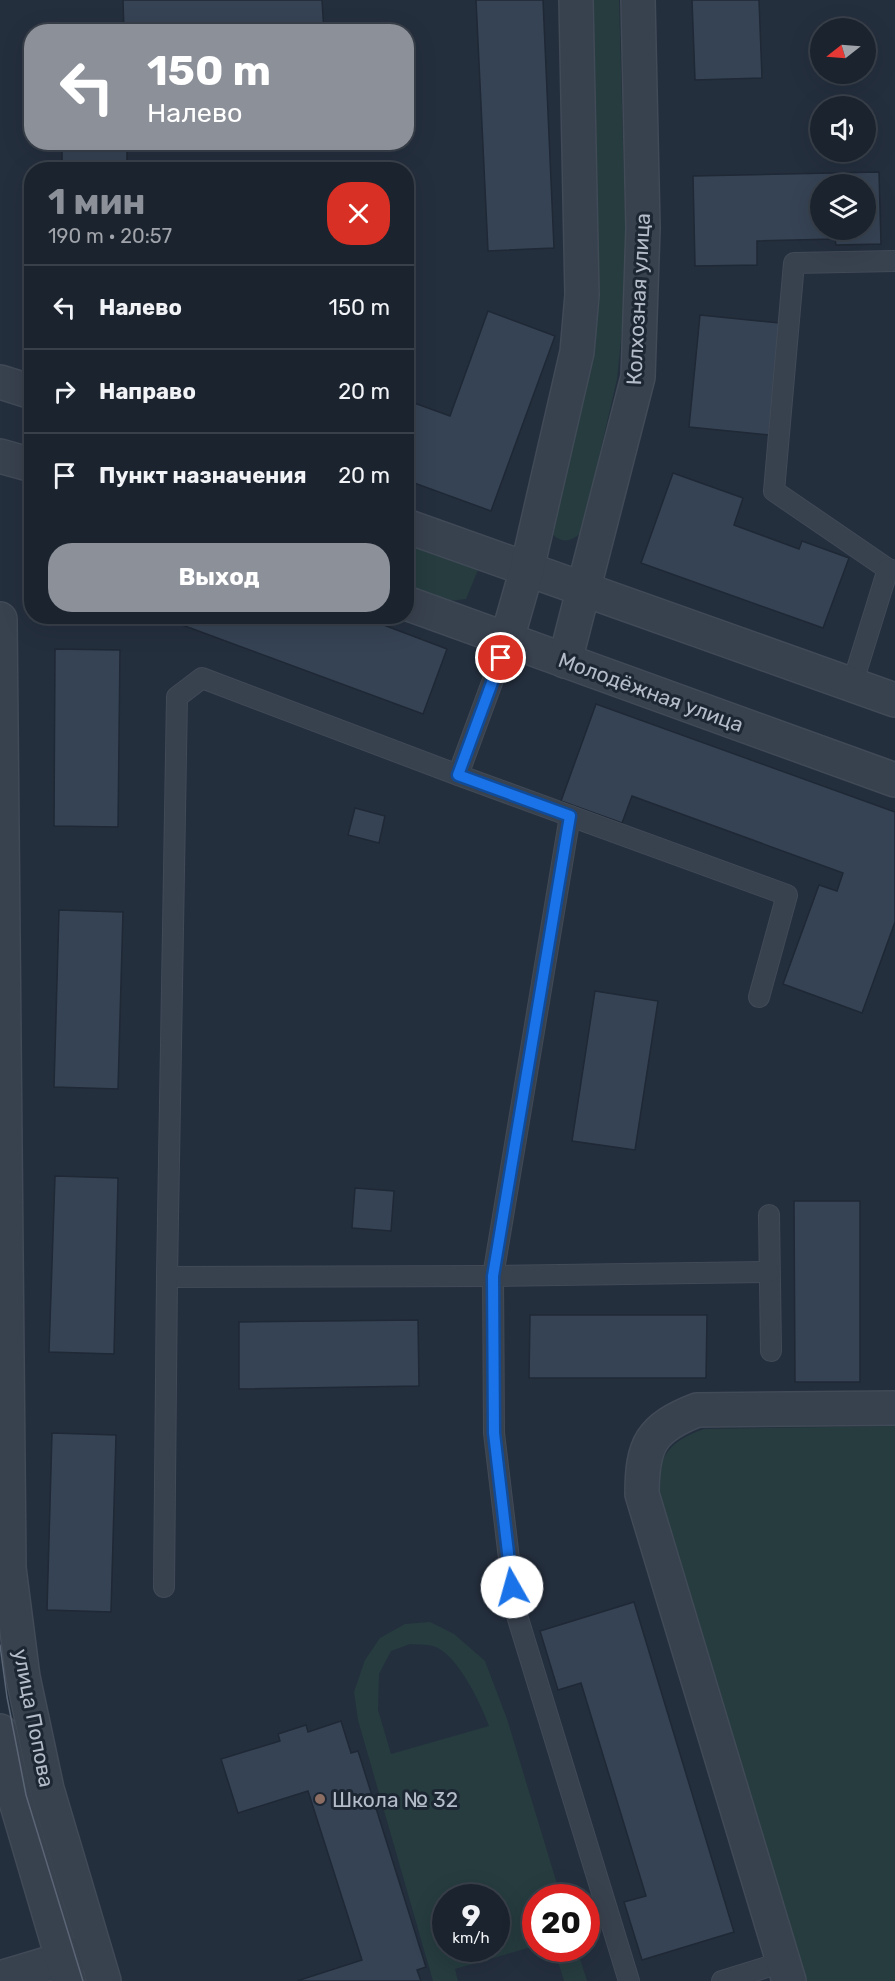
<!DOCTYPE html>
<html lang="ru">
<head>
<meta charset="utf-8">
<style>
  :root { --surface:#1b232e; --page:#282f3a; --text:#f1f3f6; --muted:#a0a4aa; --line:#39404a; --accent:#8c9099 }
  body { margin:0; font-family:Rubik,sans-serif; background:var(--page); color:var(--text); height:100vh; display:flex; flex-direction:column; font-size:22px; white-space:nowrap }
  * { box-sizing:border-box; margin:0 }
  p { font-size:20px; color:var(--muted) }
  .icon { flex:none; width:33px; height:33px; fill:none; stroke:currentColor; stroke-width:2; stroke-linecap:round; stroke-linejoin:round }
  .map { position:relative; flex:1; overflow:hidden }
  .sheet { position:absolute; left:24px; top:162px; width:390px; height:462px; display:flex; flex-direction:column; background:var(--surface); border-radius:24px; box-shadow:0 6px 24px #0002,0 0 0 2px var(--line) }
  .sheet>* { flex:none }
  .top-card { position:absolute; left:24px; top:24px; width:390px; height:126px; border-radius:24px; box-shadow:0 6px 24px #0002,0 0 0 2px var(--line); background:#8c9099; color:#fff; overflow:hidden }
  .needle { width:39px; rotate:253deg }
  .buttons { position:absolute; left:810px; top:18px; display:grid; gap:12px }
  .buttons a { display:grid; place-items:center; width:66px; height:66px; border-radius:50%; background:var(--surface); box-shadow:0 6px 24px #0002,0 0 0 2px var(--line); font-size:30px }
  .speed { position:absolute; left:432px; top:1884px; display:flex; gap:12px; font-size:30px; font-weight:700; text-align:center }
  .speed>* { display:grid; place-content:center; width:78px; height:78px; border-radius:50%; background:var(--surface); box-shadow:0 6px 24px #0002,0 0 0 2px var(--line); line-height:1 }
  .speed small { font-size:15px; font-weight:400 }
  .speed .limit { border:9px solid #d22; background:#fff; color:#111 }
  .pin { position:absolute; display:grid; place-items:center; width:51px; height:51px; color:#fff; margin:-26px; border:3px solid #fff; border-radius:50%; box-shadow:0 2px 6px #0007 }
  .me { position:absolute; width:66px; margin:-33px; rotate:353deg; stroke-linejoin:round; filter:drop-shadow(0 0 4px #0008) }
  .turn { display:flex; align-items:center; gap:21px; height:126px; padding:0 24px; font-size:27px }
  .turn .icon { width:78px; height:78px; stroke-width:2.5 }
  .turn b { display:block; font-size:42px; line-height:51px }
  .round { display:grid; place-items:center; flex:none; width:63px; height:63px; border-radius:24px; background:var(--page) }
  .head { display:flex; align-items:center; justify-content:space-between; height:102px; padding:0 24px }
  h1 { font-size:36px; font-weight:700; line-height:45px; color:var(--accent) }
  .cta { display:flex; gap:12px; margin-top:auto; padding:12px 24px }
  .cta a { flex:1; height:69px; border-radius:24px; background:var(--accent); color:#fff; font-size:24px; font-weight:700; line-height:69px; text-align:center }
  ul { padding:0; list-style:none }
  li { display:flex; align-items:center; gap:18px; height:84px; padding:0 24px; border-top:2px solid var(--line) }
  li div { flex:1 }
  li b { display:block; font-size:22px }
  li em { font-style:normal }
  .map>svg:first-child { display:block }
  .green { fill:#263c3f; fill-rule:evenodd }
  .building { fill:#364354; stroke:#1f2835; stroke-width:1.5; fill-rule:evenodd }
  .lines { fill:none; stroke-linecap:round; stroke-linejoin:round }
  .service-casing { stroke:#414a57; stroke-width:22 }
  .minor-casing { stroke:#414a57; stroke-width:36 }
  .tertiary-casing { stroke:#414a57; stroke-width:36 }
  .service { stroke:#38414e; stroke-width:20 }
  .minor { stroke:#38414e; stroke-width:33 }
  .tertiary { stroke:#38414e; stroke-width:33 }
  .tram { stroke:#5a6575; stroke-width:1.5 }
  .route-casing { stroke:#114b97; stroke-width:15 }
  .route { stroke:#1a73e8; stroke-width:10 }
  .education-dot { fill:#8d6e63; stroke:#1d2633; stroke-width:2 }
  .labels { text-anchor:middle; dominant-baseline:central; stroke-width:6; stroke-linejoin:round; paint-order:stroke }
  .street-label { font-size:21px; fill:#b4bcc9; stroke:#1d2633 }
  .poi-label { font-size:21px; fill:#b4bcc9; stroke:#1d2633; text-anchor:start }
</style>
</head>
<body>
<div class="map">
<svg width="895" height="1981" viewBox="0 0 895 1981">
  <rect width="100%" height="100%" fill="#242f3e"/>
  <!-- green -->
  <g class="green">
    <path d="M589 0H619L627 282 617 379 582 531C572 543 559 544 550 531Z"/>
    <path d="M406 534 464 554 478 570 466 599 441 602 407 589Z"/>
    <path d="M895 1426V1981H806L658 1490C658 1454 671 1441 704 1429Z"/>
    <path d="M430 1622 454 1634 485 1661 507 1719 561 1897 536 1898 535 1946 455 1969 458 1981H433L358 1720 354 1692 365 1660 380 1638 405 1624ZM410 1644C417 1645 426 1644 433 1646 457 1653 481 1704 489 1726L391 1754 378 1710 379 1674 391 1651ZM446 1898H496V1948H446Z"/>
    <path d="M554 1949H577L587 1981H564Z"/>
  </g>
  <!-- building -->
  <g class="building">
    <path d="M123 0H322L324 32H124Z"/>
    <path d="M476 0H543L554 248 488 251Z"/>
    <path d="M692 0H759L762 78 695 80Z"/>
    <rect x="62" y="142" width="65" height="28"/>
    <path d="M879 172 881 244 836 245 835 239 757 241V265L695 266 693 176ZM820 184H866V230H820Z"/>
    <path d="M488 311 555 336 491 511 406 480V400L450 416Z"/>
    <path d="M700 315 780 323 769 435 689 427Z"/>
    <path d="M673 473 743 498 734 525 799 549 802 541 849 558 823 628 641 563Z"/>
    <path d="M167 616H360L447 649 423 714 166 619Z"/>
    <path d="M55 649 120 650 118 827 54 826Z"/>
    <path d="M596 704 895 812V922L862 1013 783 984 819 885 837 891 843 873 632 796 622 823 561 801Z"/>
    <path d="M355 808 385 816 379 843 348 835Z"/>
    <path d="M59 910 123 912 118 1089 54 1087Z"/>
    <path d="M595 991 658 1001 635 1150 572 1141Z"/>
    <path d="M55 1176 118 1178 114 1354 49 1352Z"/>
    <path d="M355 1188 394 1191 391 1231 352 1228Z"/>
    <path d="M794 1201H860V1382H795Z"/>
    <path d="M530 1315H707L706 1378H529Z"/>
    <path d="M418 1320 419 1386 239 1389V1322Z"/>
    <path d="M52 1433 116 1435 111 1612 47 1610Z"/>
    <path d="M634 1602 734 1932 642 1960 624 1902 646 1896 581 1683 558 1690 540 1631Z"/>
    <path d="M341 1721 351 1753 358 1751 426 1967 417 1970 421 1981H297L362 1960 308 1791 238 1813 221 1759 280 1741 278 1734 306 1725 308 1732Z"/>
  </g>
  <g class="lines">
    <defs>
      <g id="service">
        <path d="M895 261 794 263 774 491 888 569 895 571"/>
        <path d="M852 685 888 569"/>
        <path d="M458 775 501 658"/>
        <path d="M570 816 493 1276 494 1433 515 1609 629 1981"/>
        <path d="M769 1215 771 1351"/>
        <path d="M167 1277 493 1276 769 1272"/>
        <path d="M164 1587 167 1277 177 697 202 678 458 775 787 895 759 997"/>
        <path d="M722 1981 783 1962"/>
      </g>
      <g id="minor">
        <path d="M0 382 32 392"/>
        <path d="M0 456 32 465"/>
        <path d="M406 526 895 700"/>
        <path d="M406 603 895 780"/>
        <path d="M507 639 527 569 577 352 582 295 576 0"/>
        <path d="M565 661 638 377 643 228 638 0"/>
        <path d="M0 1978 90 1951"/>
        <path d="M789 1981 642 1494C642 1444 651 1428 697 1410L895 1408"/>
      </g>
      <g id="tertiary">
        <path d="M0 619 9 1568 23 1677 47 1789 104 1981"/>
        <path d="M0 1731 15 1798 69 1981"/>
      </g>
    </defs>
    <!-- service casing -->
    <use href="#service" class="service-casing"/>
    <!-- minor casing -->
    <use href="#minor" class="minor-casing"/>
    <!-- tertiary casing -->
    <use href="#tertiary" class="tertiary-casing"/>
    <!-- service -->
    <use href="#service" class="service"/>
    <!-- minor -->
    <use href="#minor" class="minor"/>
    <!-- tertiary -->
    <use href="#tertiary" class="tertiary"/>
    <!-- tram -->
    <path class="tram" d="M0 1645 7 1697 26 1795 83 1981"/>
  </g>
  <g class="lines">
    <defs>
      <path id="route" d="M501 658 458 775 570 816 493 1276 494 1433 512 1587"/>
    </defs>
    <!-- route casing -->
    <use href="#route" class="route-casing"/>
    <!-- route -->
    <use href="#route" class="route"/>
  </g>
  <!-- markers -->
  <circle class="education-dot" cx="320" cy="1799" r="6"/>
  <g class="labels">
    <!-- street labels -->
    <g class="street-label">
      <text transform="translate(638 299) rotate(-87)">Колхозная улица</text>
      <text transform="translate(651 692) rotate(20)">Молодёжная улица</text>
      <text transform="translate(34 1718) rotate(79)">улица Попова</text>
    </g>
    <!-- poi labels -->
    <g class="poi-label">
      <text x="332" y="1799">Школа № 32</text>
    </g>
  </g>
</svg>
<div class="buttons">
<a><svg class="needle" viewBox="-14 -14 28 28"><path d="M0-13l5 13h-10z" fill="#e53935"/><path d="M0 13l5-13h-10z" fill="#a0a4aa"/></svg></a>
<a><svg class="icon" aria-label="sound" viewBox="0 0 24 24"><path d="M4 9h4l5-4v14l-5-4H4zM17 9q2 3 0 6"/></svg></a>
<a><svg class="icon" aria-label="layers" viewBox="0 0 24 24"><path d="M12 4l9 5-9 5-9-5zM3 14l9 5 9-5"/></svg></a>
</div>
<div class="speed"><div>9<small>km/h</small></div><div class="limit">20</div></div>
<div class="pin" style="left:501px;top:658px;background:#d93025"><svg class="icon" aria-label="arrive" viewBox="0 0 24 24"><path d="M6 21V4h12l-3 4 3 4H6"/></svg></div>
<svg class="me" style="left:512px;top:1587px" viewBox="-20 -20 40 40"><circle r="19" fill="#fff"/><path d="M0-13L10 11 0 6-10 11z" fill="#1a73e8"/></svg>
<div class="top-card">
<div class="turn"><svg class="icon" aria-label="left" viewBox="0 0 24 24"><path d="M17 20v-9H6M10 6l-5 5 5 5"/></svg><div><b>150 m</b>Налево</div></div>
</div>
<section class="sheet">
<div class="head"><div><h1>1 мин</h1><p>190 m · 20:57</p></div><a class="round" style="background:#d93025;color:#fff"><svg class="icon" aria-label="close" viewBox="0 0 24 24"><path d="M6 6l12 12M18 6L6 18"/></svg></a></div>
<ul>
<li><svg class="icon" aria-label="left" viewBox="0 0 24 24"><path d="M17 20v-9H6M10 6l-5 5 5 5"/></svg><div><b>Налево</b></div><em>150 m</em></li>
<li><svg class="icon" aria-label="right" viewBox="0 0 24 24"><path d="M7 20v-9h11M14 6l5 5-5 5"/></svg><div><b>Направо</b></div><em>20 m</em></li>
<li><svg class="icon" aria-label="arrive" viewBox="0 0 24 24"><path d="M6 21V4h12l-3 4 3 4H6"/></svg><div><b>Пункт назначения</b></div><em>20 m</em></li>
</ul>
<div class="cta"><a>Выход</a></div>
</section>
</div>
</body>
</html>
